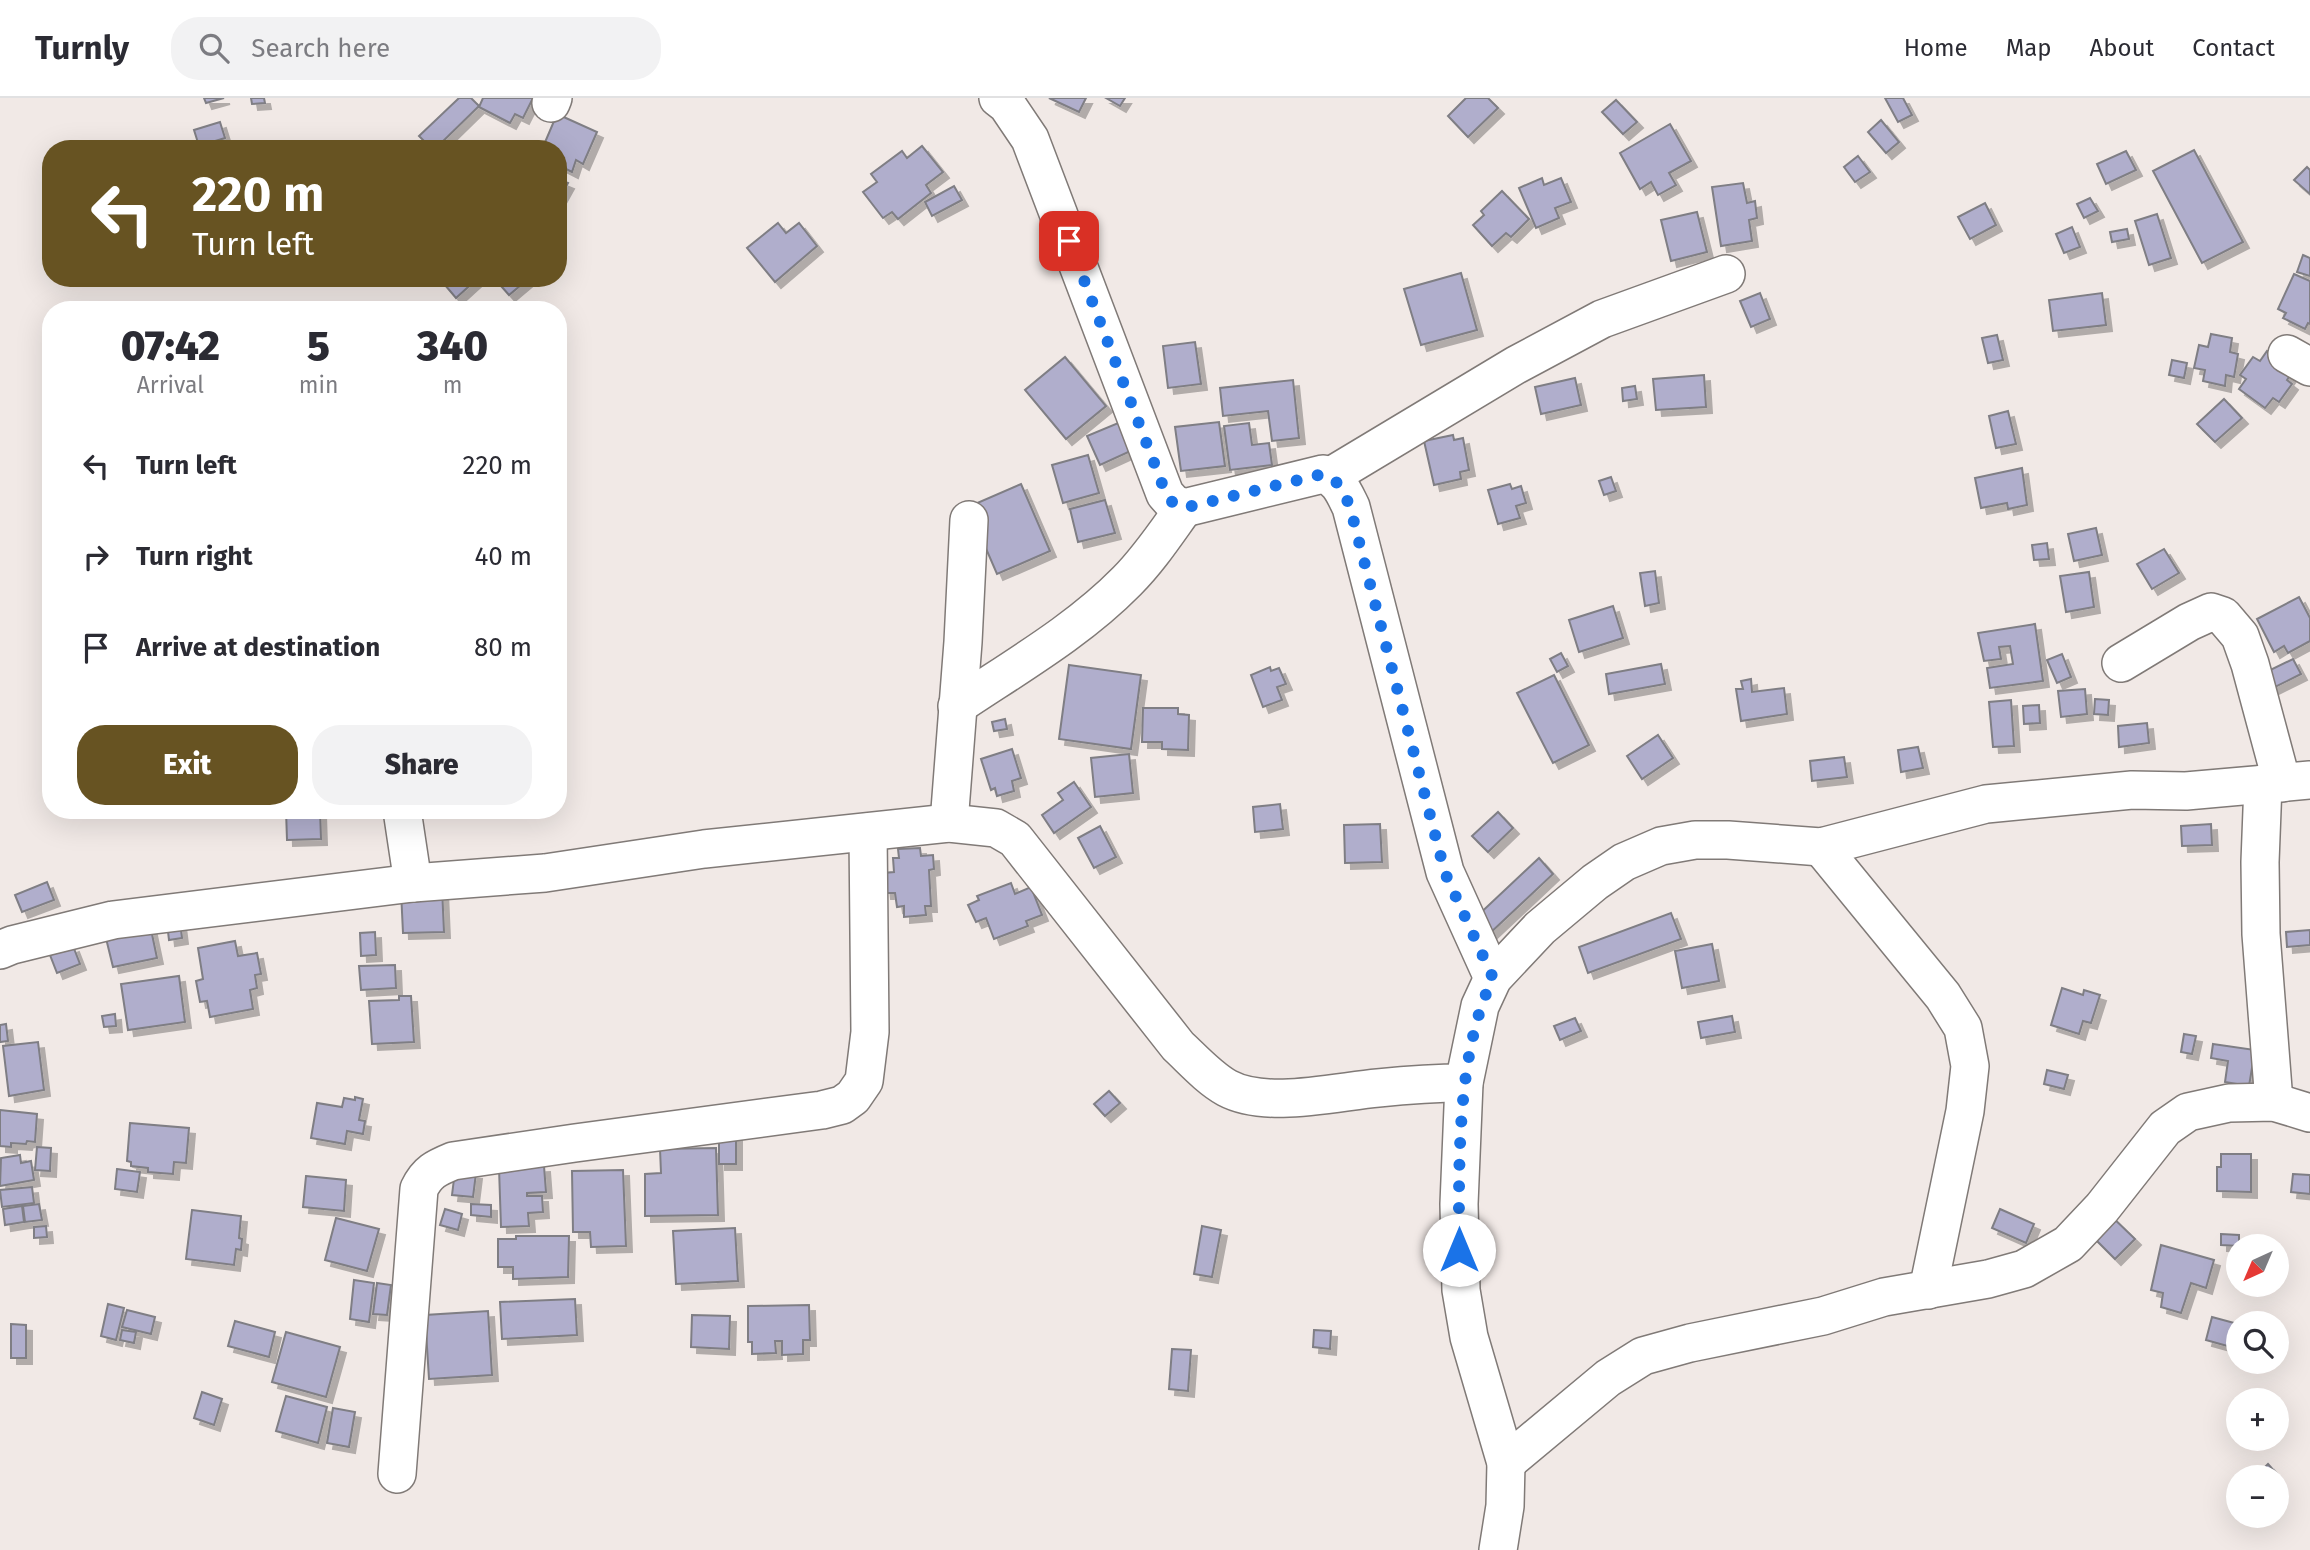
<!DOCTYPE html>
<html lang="en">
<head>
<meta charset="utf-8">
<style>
  :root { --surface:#fff; --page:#f2f2f3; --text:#2b2b33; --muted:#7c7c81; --line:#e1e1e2; --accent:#675322 }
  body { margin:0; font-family:"Fira Sans",sans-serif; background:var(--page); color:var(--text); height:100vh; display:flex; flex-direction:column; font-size:26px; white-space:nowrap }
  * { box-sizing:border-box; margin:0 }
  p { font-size:23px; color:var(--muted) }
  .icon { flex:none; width:38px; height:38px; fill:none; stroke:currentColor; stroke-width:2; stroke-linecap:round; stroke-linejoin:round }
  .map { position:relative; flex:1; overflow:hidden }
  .side { position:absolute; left:42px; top:203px; width:525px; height:518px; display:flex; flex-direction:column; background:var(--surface); border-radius:28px; box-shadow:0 7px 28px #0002 }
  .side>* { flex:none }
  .banner { position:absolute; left:42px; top:42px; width:525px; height:147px; border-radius:28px; box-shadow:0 7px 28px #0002; background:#675322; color:#fff; overflow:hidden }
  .needle { width:46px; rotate:224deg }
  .tools { position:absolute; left:2226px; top:1136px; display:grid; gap:14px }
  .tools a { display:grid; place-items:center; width:63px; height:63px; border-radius:50%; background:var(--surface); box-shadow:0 7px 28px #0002; font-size:35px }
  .pin { position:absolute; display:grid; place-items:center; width:60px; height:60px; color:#fff; margin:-30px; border-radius:14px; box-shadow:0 4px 10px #0006 }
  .me { position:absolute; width:77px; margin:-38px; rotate:0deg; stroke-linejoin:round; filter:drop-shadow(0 0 5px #0008) }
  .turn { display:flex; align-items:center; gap:24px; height:147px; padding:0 35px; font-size:32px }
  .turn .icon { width:91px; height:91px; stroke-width:2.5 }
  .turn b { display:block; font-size:49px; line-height:60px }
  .eta { display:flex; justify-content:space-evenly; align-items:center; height:119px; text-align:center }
  .eta b { font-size:42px; font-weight:800; line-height:49px }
  .primary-button { display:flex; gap:14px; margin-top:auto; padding:14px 35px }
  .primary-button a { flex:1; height:80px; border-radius:28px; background:var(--accent); color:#fff; font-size:28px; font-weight:800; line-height:80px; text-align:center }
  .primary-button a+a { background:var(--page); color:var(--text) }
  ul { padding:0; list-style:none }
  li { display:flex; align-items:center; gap:21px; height:91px; padding:0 35px }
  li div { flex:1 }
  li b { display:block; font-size:26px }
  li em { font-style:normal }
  header { display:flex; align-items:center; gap:42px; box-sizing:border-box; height:98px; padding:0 35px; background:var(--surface); border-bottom:2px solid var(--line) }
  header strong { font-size:33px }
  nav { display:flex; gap:38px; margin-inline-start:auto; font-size:24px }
  .search { width:490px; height:63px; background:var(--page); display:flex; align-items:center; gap:18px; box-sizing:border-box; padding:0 24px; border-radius:28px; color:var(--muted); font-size:26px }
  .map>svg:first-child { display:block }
  .building { fill:#b0aecc; stroke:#7f7e84; stroke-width:2; filter:url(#shadow) }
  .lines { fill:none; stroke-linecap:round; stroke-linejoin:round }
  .minor-casing { stroke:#807a77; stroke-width:40 }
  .minor { stroke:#fff; stroke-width:37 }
  .route { stroke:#1a73e8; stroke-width:12; stroke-dasharray:0 21.6 }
</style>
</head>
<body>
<header>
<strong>Turnly</strong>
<div class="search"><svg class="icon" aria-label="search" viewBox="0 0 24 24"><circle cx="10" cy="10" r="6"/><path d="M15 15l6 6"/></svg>Search here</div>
<nav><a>Home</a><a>Map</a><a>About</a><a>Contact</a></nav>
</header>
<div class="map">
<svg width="2310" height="1452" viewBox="0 0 2310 1452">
  <defs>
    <filter id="shadow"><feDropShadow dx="6" dy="6" stdDeviation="0" flood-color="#0004"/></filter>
  </defs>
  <rect width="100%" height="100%" fill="#f1e9e6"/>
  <!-- building -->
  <g class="building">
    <path d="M204 0H224L206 5Z"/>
    <path d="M251 0H264L265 5 252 6Z"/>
    <path d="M459 0H471L479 8 435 51H432L419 38Z"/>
    <path d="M483 0H533L523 20 515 16 510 25 479 9Z"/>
    <path d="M1049 0H1086L1079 14Z"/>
    <path d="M1106 0H1125L1120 8Z"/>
    <path d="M1466 0H1488L1498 10 1468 39 1448 18Z"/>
    <path d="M1885 0H1903L1912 17 1898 24Z"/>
    <path d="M1616 2 1637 24 1623 36 1602 14Z"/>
    <path d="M557 16 597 34 583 66 576 62 572 74 558 67V51L543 49Z"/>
    <path d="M1881 22 1899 44 1886 55 1868 34Z"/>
    <path d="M220 24 225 40 199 48 194 32Z"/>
    <path d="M1670 26 1691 63 1669 75 1676 87 1658 97 1651 84 1640 91 1620 55Z"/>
    <path d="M922 48 943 74 926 87 931 95 898 121 892 114 883 120 863 94 877 84 871 76 902 53 907 60Z"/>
    <path d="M2194 52 2243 144 2202 165 2153 73Z"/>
    <path d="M2126 53 2136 72 2106 86 2097 66Z"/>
    <path d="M1858 58 1870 74 1855 84 1844 69Z"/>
    <path d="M2307 69 2310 72V96L2294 82Z"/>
    <path d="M1542 80 1544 87 1561 80 1571 104 1555 110 1559 120 1536 130 1519 90Z"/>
    <path d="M558 81 568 85 558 103Z"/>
    <path d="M1743 85 1747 105 1755 103 1757 120 1749 122 1752 143 1721 148 1712 89Z"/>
    <path d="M954 88 962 102 932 118 925 104Z"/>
    <path d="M1502 93 1529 121 1511 139 1506 135 1492 148 1473 127 1484 117 1481 113Z"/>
    <path d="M2090 100 2098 113 2084 120 2077 106Z"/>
    <path d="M1985 105 1996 127 1970 141 1958 119Z"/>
    <path d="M1697 114 1707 154 1671 163 1661 122Z"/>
    <path d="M2157 116 2171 160 2149 167 2135 123Z"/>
    <path d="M778 125 786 135 799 125 817 148 775 184 747 150Z"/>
    <path d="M2072 129 2080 149 2064 155 2056 136Z"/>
    <path d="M2127 131 2129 141 2112 144 2110 134Z"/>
    <path d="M2303 157 2310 160V178L2297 174Z"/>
    <path d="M1461 175 1477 232 1421 247 1404 191Z"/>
    <path d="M2294 176 2310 183V226L2308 225 2305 231 2283 220 2286 215 2278 211Z"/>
    <path d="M439 180H478L456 200Z"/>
    <path d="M494 180H525L527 182 509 197Z"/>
    <path d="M1760 195 1770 221 1751 229 1740 203Z"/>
    <path d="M2102 195 2106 227 2053 233 2049 202Z"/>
    <path d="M2211 236 2232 240 2230 254 2238 256 2234 279 2226 277 2225 288 2203 283 2205 272 2194 270 2199 247 2208 249Z"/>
    <path d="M1997 237 2003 262 1988 265 1982 240Z"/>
    <path d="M1195 244 1201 286 1168 290 1163 248Z"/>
    <path d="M2267 253 2293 273 2287 282 2292 286 2279 304 2273 300 2265 310 2239 291 2246 281 2240 277 2253 259 2260 263Z"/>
    <path d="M1065 259 1106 308 1066 341 1025 292Z"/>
    <path d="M2172 262 2187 265 2184 280 2169 277Z"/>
    <path d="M1704 277 1706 309 1656 312 1653 281Z"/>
    <path d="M1575 280 1581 307 1541 316 1535 289Z"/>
    <path d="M1293 282 1299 340 1272 343 1268 313 1223 318 1220 290Z"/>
    <path d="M1635 288 1637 301 1623 303 1622 290Z"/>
    <path d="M2224 301 2242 320 2215 344 2197 326Z"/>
    <path d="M2008 313 2016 346 1996 350 1989 318Z"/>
    <path d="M1123 323 1135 351 1100 367 1087 338Z"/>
    <path d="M1219 324 1225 368 1181 373 1175 329Z"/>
    <path d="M1249 325 1252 347 1269 345 1272 367 1230 372 1224 328Z"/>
    <path d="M1453 337 1454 342 1463 340 1469 372 1460 374 1461 381 1434 387 1424 343Z"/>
    <path d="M1088 357 1099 395 1063 405 1052 367Z"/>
    <path d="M2022 370 2027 407 2008 411 2007 405 1981 410 1975 380Z"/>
    <path d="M1611 379 1616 393 1604 397 1599 383Z"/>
    <path d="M1021 386 1050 453 997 476 968 409Z"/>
    <path d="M1510 386 1512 391 1521 388 1526 405 1516 408 1520 420 1498 426 1488 392Z"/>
    <path d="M1105 402 1115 435 1078 444 1070 411Z"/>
    <path d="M2096 430 2102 457 2074 463 2068 436Z"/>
    <path d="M2047 445 2049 461 2034 462 2032 447Z"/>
    <path d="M2164 451 2179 475 2152 491 2137 466Z"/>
    <path d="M1655 473 1659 505 1645 508 1640 475Z"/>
    <path d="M2089 474 2094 509 2066 514 2060 478Z"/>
    <path d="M2299 499 2310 520V543L2288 555 2284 548 2274 554 2257 521Z"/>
    <path d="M1613 508 1623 540 1579 554 1569 522Z"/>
    <path d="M2035 526 2043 583 1990 590 1987 570 2013 566 2010 548 1999 549 2001 561 1984 563 1978 535Z"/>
    <path d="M1561 555 1568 568 1557 574 1550 561Z"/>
    <path d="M2062 556 2071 579 2057 585 2047 562Z"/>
    <path d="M2293 561 2301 576 2267 593 2260 577Z"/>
    <path d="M1661 566 1665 586 1609 596 1606 576Z"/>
    <path d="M1069 567 1141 577 1131 651 1059 641Z"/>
    <path d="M1270 569 1271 573 1279 570 1286 586 1277 589 1282 602 1263 609 1251 577Z"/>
    <path d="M1554 577 1589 647 1553 665 1517 595Z"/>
    <path d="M1751 581 1752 594 1784 590 1787 616 1741 623 1736 591H1743L1741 583Z"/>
    <path d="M2085 591 2087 616 2061 619 2058 593Z"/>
    <path d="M2095 601 2109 602 2108 617 2094 616Z"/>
    <path d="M2011 602 2014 648 1993 649 1989 604Z"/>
    <path d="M2039 607 2040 625 2024 626 2023 608Z"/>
    <path d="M1143 610H1178V616L1189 617 1188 652 1162 651V644H1142Z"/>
    <path d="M1005 621 1007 631 994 633 992 624Z"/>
    <path d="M2147 625 2149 645 2119 649 2118 628Z"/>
    <path d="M1658 637 1673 660 1642 681 1627 658Z"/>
    <path d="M1918 649 1923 670 1901 674 1898 652Z"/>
    <path d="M1012 651 1021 680 1012 683 1014 693 997 698 995 690 991 692 981 661Z"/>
    <path d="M1129 656 1133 695 1095 699 1091 660Z"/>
    <path d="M1844 659 1847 679 1812 683 1810 663Z"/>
    <path d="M1074 684 1091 709 1054 735 1042 717 1063 702 1058 695Z"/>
    <path d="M1280 706 1283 731 1255 734 1253 709Z"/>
    <path d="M286 712H320L321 741 287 742Z"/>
    <path d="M1498 714 1513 730 1488 754 1472 738Z"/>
    <path d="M1380 726 1382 764 1345 765 1344 727Z"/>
    <path d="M2211 726 2212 747 2182 748 2181 728Z"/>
    <path d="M1100 728 1116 759 1094 770 1078 740Z"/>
    <path d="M920 750 921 758 933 757 934 771 929 772 931 808H925L926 817 904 819V808L897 809 895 795H885L883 775 894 774 893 760H899L898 751Z"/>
    <path d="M1539 760 1553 776 1488 837 1474 821Z"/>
    <path d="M47 784 54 802 22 814 15 797Z"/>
    <path d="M1011 785 1015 796 1031 789 1042 817 1026 823 1028 828 994 841 986 820 976 824 968 807 979 802 977 798Z"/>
    <path d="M442 790 444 834 403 835 401 793Z"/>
    <path d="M1671 815 1681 841 1588 875 1579 849Z"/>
    <path d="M149 822 157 860 113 869 104 832Z"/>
    <path d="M180 824 182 840 169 842 167 825Z"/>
    <path d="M2310 832V847L2287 849 2286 834Z"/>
    <path d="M375 834 376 857 361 858 360 835Z"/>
    <path d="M235 843 238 858 257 855 261 876 255 877 257 890 250 892 253 911 210 919 207 903 200 904 196 883 203 881 198 850Z"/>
    <path d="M1712 846 1719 883 1682 890 1675 853Z"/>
    <path d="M73 848 80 866 57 875 50 857Z"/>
    <path d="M395 867 396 890 361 892 359 868Z"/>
    <path d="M179 878 185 924 128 932 121 886Z"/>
    <path d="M2062 890 2083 897 2084 892 2100 897 2091 925 2083 923 2079 936 2051 927Z"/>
    <path d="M399 898H411L414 944 372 946 369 903 399 902Z"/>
    <path d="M115 916 116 928 104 929 102 918Z"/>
    <path d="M1732 918 1735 934 1701 940 1698 924Z"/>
    <path d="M1575 920 1581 933 1560 942 1554 928Z"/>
    <path d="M6 926 8 943 0 944V927Z"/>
    <path d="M2184 936 2196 938 2192 956 2181 954Z"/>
    <path d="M38 944 44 992 9 998 3 948Z"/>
    <path d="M2213 946 2255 952 2249 988 2225 984 2228 963 2211 960Z"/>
    <path d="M2047 972 2068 977 2064 991 2044 986Z"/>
    <path d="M1109 993 1120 1005 1105 1018 1094 1006Z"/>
    <path d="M355 999 363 1001 359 1022 365 1023 363 1036 347 1033 345 1046 311 1040 317 1005 342 1009 344 1000 355 1002Z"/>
    <path d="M0 1012 37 1016 35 1044 27 1043 26 1046 11 1045V1049L0 1048Z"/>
    <path d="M130 1025 189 1030 186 1065 174 1064 173 1076 148 1074V1070L131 1068V1064L127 1063Z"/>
    <rect x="719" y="1036" width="17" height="30"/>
    <path d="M37 1049 51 1050 50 1073 35 1072Z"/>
    <path d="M716 1050 718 1117 645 1118V1076L661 1075 660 1051Z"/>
    <path d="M2221 1056H2251V1094L2217 1093V1069H2221Z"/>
    <path d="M20 1057 21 1065 31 1063 34 1082 0 1088 1 1060Z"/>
    <path d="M544 1068 546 1094 527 1095V1098H542L543 1114 528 1115 529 1128 501 1129 499 1070Z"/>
    <path d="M117 1071 140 1074 137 1094 115 1091Z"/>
    <path d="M623 1072 626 1148 591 1149 590 1134H573L572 1073Z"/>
    <path d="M455 1073 476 1075 473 1099 452 1097Z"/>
    <path d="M2293 1076 2310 1077V1096L2291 1094Z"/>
    <path d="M306 1078 346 1082 344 1113 303 1109Z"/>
    <path d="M32 1089 34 1105 2 1109 0 1092Z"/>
    <path d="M39 1106 42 1122 25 1124 23 1108Z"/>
    <path d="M471 1106 491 1107V1119L471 1117Z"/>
    <path d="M22 1108 24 1124 5 1127 3 1111Z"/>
    <path d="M445 1111 462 1116 458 1132 440 1127Z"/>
    <path d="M2000 1111 2034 1126 2026 1145 1992 1130Z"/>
    <path d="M192 1112 241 1118 239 1140 242 1141 241 1152 236 1151 234 1167 186 1161Z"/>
    <path d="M2106 1113 2135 1141 2115 1161 2087 1133Z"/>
    <path d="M336 1120 379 1131 367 1173 325 1162Z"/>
    <path d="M46 1128 47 1139 34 1140V1129Z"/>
    <path d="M1202 1128 1221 1132 1212 1179 1194 1176Z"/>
    <path d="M735 1130 738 1183 676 1186 673 1133Z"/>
    <path d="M2221 1136 2239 1137V1148L2221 1147Z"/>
    <path d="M516 1138H569L568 1179 513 1181V1169H498V1141H516Z"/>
    <path d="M2161 1147 2214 1162 2206 1190 2191 1185 2181 1215 2161 1209 2163 1195 2151 1192Z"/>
    <path d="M354 1182 374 1185 369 1224 350 1221Z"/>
    <path d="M377 1185 391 1187 387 1217 373 1216Z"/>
    <path d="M575 1201 577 1237 502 1241 500 1204Z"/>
    <path d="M108 1206 124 1210 116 1242 101 1238Z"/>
    <path d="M809 1207 810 1242H803V1256L782 1257V1243H775L776 1255 752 1256V1244H748V1208Z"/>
    <path d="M127 1212 155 1219 151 1236 122 1229Z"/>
    <path d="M488 1213 492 1277 429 1281 425 1217Z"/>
    <path d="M692 1217 730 1218 729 1251 691 1249Z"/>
    <path d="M2212 1219 2238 1226V1251L2206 1242Z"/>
    <path d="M235 1223 275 1234 269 1259 228 1248Z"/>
    <path d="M11 1226 26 1227V1260H11Z"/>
    <path d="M122 1232 136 1234 134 1245 120 1242Z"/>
    <path d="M1314 1232 1331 1233 1330 1251 1313 1249Z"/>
    <path d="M286 1234 340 1249 326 1299 272 1284Z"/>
    <path d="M1172 1251 1191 1252 1188 1293 1169 1291Z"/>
    <path d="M202 1294 222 1301 214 1327 194 1320Z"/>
    <path d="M286 1298 327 1309 318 1345 276 1333Z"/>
    <path d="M333 1310 355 1314 349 1349 327 1345Z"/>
    <path d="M2268 1366 2275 1374 2269 1379H2255Z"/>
  </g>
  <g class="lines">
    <defs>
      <g id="minor">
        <path d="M998 0 1007 7 1030 41 1165 396 1173 405 1184 410 1323 376C1339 381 1344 395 1351 409L1445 774 1493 880"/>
        <path d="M551 5 553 0"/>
        <path d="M2287 256 2310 269"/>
        <path d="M1331 378 1516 267 1602 221 1726 176"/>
        <path d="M2121 565 2189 524 2211 514 2223 518 2240 538 2250 566 2282 685"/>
        <path d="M957 608C1015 569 1078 533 1127 483 1149 461 1166 435 1184 410"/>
        <path d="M2263 686 2260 764 2261 836 2274 1004"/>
        <path d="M402 712 413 785"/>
        <path d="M949 725 963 544 969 422"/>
        <path d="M1821 749 1943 898 1963 930 1970 968 1965 1013 1928 1192"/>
        <path d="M0 852 12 847 113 822 413 785 545 775 704 751 949 725 996 730 1015 741 1178 948C1193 962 1209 980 1227 990 1266 1011 1335 994 1378 990 1407 987 1435 985 1464 985"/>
        <path d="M1506 1365 1608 1280 1643 1258 1690 1245 1823 1218 1884 1199 1988 1181 2024 1171 2068 1146 2102 1110 2165 1030 2188 1014 2229 1005 2274 1004 2310 1015"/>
        <path d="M397 1376 419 1091C427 1074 436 1070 453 1063L575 1045 822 1012 842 1007 853 999 864 983 870 934 868 734"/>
        <path d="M1498 1452 1505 1408 1506 1365 1469 1239 1461 1192 1459 1106 1464 985 1480 908 1493 880 1540 830 1595 784 1624 764 1661 748 1695 742H1728L1821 749 1986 706 2132 692 2186 693 2310 682"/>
      </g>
    </defs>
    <!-- minor casing -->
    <use href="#minor" class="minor-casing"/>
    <!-- minor -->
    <use href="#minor" class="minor"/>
  </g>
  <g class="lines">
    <!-- route -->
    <path class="route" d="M1069 143 1166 396 1173 405 1184 410 1323 376C1339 381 1344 395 1350 409L1445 775 1493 880C1456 956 1459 1067 1459 1152"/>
  </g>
</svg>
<div class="tools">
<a><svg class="needle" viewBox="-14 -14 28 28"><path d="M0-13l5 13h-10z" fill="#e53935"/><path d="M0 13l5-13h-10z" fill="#7c7c81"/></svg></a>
<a><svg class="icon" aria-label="search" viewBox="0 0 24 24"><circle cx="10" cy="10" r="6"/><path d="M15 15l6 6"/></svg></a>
<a>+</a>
<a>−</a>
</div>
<div class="pin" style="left:1069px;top:143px;background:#d93025"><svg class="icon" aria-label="arrive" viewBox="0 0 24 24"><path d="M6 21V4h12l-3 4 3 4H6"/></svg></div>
<svg class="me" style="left:1459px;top:1152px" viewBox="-20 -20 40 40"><circle r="19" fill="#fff"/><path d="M0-13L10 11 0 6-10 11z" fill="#1a73e8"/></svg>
<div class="banner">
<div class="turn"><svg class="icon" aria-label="left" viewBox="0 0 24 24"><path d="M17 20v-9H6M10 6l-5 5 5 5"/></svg><div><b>220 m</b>Turn left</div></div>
</div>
<section class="side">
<div class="eta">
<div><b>07:42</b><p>Arrival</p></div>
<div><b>5</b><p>min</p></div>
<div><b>340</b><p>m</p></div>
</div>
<ul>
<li><svg class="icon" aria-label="left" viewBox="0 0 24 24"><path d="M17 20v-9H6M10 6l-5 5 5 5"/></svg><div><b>Turn left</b></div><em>220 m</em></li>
<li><svg class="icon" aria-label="right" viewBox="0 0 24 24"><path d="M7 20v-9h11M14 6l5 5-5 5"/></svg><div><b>Turn right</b></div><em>40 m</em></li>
<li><svg class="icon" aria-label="arrive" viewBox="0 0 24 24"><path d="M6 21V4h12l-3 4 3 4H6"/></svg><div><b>Arrive at destination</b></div><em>80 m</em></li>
</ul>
<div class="primary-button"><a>Exit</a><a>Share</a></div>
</section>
</div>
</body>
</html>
